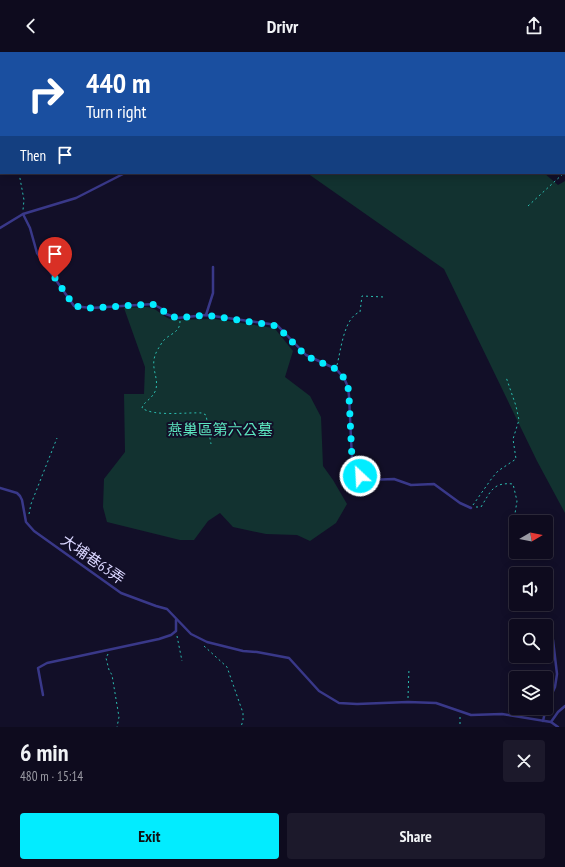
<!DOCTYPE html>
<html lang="en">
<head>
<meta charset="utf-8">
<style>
  :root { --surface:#0e0b1e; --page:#1c192b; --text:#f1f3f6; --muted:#9b9ba4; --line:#2e2b3c; --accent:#02ecff }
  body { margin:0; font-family:"PT Sans Narrow","Noto Sans TC",sans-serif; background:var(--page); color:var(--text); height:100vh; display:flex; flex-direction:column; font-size:15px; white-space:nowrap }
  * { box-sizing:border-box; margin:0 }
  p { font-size:13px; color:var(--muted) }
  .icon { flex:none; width:22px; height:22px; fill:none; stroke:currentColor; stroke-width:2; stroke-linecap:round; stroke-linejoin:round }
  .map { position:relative; height:675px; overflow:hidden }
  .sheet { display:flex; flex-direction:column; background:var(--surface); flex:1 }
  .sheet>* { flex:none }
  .guide { position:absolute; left:0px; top:0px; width:565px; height:122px; box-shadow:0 2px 10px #0003,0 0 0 1px var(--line); background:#1a4fa0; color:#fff; overflow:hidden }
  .needle { width:26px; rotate:80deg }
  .tools { position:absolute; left:509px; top:463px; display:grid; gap:8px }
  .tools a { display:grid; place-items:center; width:44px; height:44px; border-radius:4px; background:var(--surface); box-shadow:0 2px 10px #0003,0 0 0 1px var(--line); font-size:20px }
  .pin { position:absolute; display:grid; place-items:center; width:34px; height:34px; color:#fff; margin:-41px -17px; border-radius:50% 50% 50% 0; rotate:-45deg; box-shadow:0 0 4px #0007 }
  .pin .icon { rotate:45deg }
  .me { position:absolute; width:44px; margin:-22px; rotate:335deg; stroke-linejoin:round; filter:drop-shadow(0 0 3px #0008) }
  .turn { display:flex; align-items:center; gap:14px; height:84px; padding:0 20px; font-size:18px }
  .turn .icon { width:52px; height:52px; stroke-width:2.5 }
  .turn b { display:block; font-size:28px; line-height:34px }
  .then { display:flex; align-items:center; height:38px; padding:0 20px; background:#0003; gap:8px; font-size:15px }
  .round { display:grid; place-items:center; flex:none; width:42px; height:42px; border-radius:4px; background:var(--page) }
  .summary { display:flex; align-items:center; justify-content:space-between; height:68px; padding:0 20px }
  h1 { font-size:24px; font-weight:800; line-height:30px }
  .button { display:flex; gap:8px; margin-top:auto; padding:8px 20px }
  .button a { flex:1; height:46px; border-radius:4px; background:var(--accent); color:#111; font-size:16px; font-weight:800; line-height:46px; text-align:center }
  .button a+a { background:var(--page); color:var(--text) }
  header { display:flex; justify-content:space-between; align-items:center; height:52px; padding:0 20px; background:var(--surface); font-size:18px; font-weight:800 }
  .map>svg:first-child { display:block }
  .green { fill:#123230 }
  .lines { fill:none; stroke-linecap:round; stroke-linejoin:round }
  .path { stroke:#2bbeb1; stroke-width:1; stroke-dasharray:2 3; stroke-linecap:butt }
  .lane { stroke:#393889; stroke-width:2.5 }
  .route { stroke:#02ecff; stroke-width:7; stroke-dasharray:0 12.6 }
  .labels { text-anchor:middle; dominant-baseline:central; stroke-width:4; stroke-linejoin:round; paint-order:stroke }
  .park-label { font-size:15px; fill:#5ce5bf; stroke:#120f28 }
  .street-label { font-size:15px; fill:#dad6ff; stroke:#120f28 }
</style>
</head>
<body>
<header><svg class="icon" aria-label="back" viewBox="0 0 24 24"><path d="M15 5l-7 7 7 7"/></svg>Drivr<svg class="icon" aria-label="share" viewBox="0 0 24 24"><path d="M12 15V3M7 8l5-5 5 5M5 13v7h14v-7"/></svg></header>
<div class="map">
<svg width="565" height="675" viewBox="0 0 565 675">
  <rect width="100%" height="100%" fill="#120f28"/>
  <!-- green -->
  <g class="green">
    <path d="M136 0H411L412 1H136Z"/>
    <path d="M307 121H544L558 133 565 129V461L537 409 444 217Z"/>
    <path d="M146 255C159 256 161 265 173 268L215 267 273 276 276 278 293 299 285 325 310 344 321 365 323 414 333 428 347 452 336 471 310 489 297 483 266 482 233 475 220 461 208 469 194 488H180L107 470 103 455 104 427 125 400 124 342H144L145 315 124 256Z"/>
  </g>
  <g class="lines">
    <!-- path -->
    <g class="path">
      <path d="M98 0V1"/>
      <path d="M19 121 24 148 23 158"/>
      <path d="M528 154 565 120"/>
      <path d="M180 269C180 280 172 281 165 287 162 290 160 294 158 297 148 314 159 323 156 337 153 347 144 349 142 356 154 365 187 360 202 361L206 363 211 392"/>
      <path d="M337 313C341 298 344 265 360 260L362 244 384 245"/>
      <path d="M473 453 492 426 498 419 516 407 513 387 519 368 516 354 506 325"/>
      <path d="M476 455H481C491 439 493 430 513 432L517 449 514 468 516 485"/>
      <path d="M29 462 31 452 57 386"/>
      <path d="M177 584 182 609"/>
      <path d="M204 594 227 615 243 661V668L241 675"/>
      <path d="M108 602 106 606 109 618 112 623 119 665 117 675"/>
      <path d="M408 646 409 616"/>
      <path d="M460 665V675"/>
    </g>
    <!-- lane -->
    <g class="lane">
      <path d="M127 1 128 0"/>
      <path d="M23 162 30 176 37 201 74 254 91 256 153 252 162 257 166 262 177 266 206 263 277 273 306 303 336 317 344 326 348 335 349 344 352 407 355 421 368 428 394 427 411 433 434 432 460 451 471 456"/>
      <path d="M0 176 23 162 76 146 125 121"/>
      <path d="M206 263 213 241V215"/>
      <path d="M0 436 17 441 20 444 22 448 26 470 34 479 121 541 156 554 167 557 191 582 207 590 243 599 257 600 289 606 319 639 339 651 357 652 408 650 436 651 471 663 502 662 551 670 558 675"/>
      <path d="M43 643 38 616 47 611 159 587 171 583 176 579V568"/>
      <path d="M546 655 555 635 557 622 553 588"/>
      <path d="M543 669 546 656"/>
      <path d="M551 670 558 660 565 654"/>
    </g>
  </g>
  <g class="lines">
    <!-- route -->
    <path class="route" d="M55 226 74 254 91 256 152 252 162 257 166 262 177 266 206 263 277 274 306 304 336 317 344 326 348 335 349 344 352 407 355 421 360 424"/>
  </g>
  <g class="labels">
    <!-- park labels -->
    <g class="park-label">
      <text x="220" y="377">燕巢區第六公墓</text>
    </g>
    <!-- street labels -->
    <g class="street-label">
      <text transform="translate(93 507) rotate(35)">大埔巷63弄</text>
    </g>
  </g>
</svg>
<div class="tools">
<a><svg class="needle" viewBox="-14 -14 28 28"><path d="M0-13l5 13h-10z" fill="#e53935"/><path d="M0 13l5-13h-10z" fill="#9b9ba4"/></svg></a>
<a><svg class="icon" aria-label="sound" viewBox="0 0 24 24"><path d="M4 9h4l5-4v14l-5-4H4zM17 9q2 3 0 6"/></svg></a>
<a><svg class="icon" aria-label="search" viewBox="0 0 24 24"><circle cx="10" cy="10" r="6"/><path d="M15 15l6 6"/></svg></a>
<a><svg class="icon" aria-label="layers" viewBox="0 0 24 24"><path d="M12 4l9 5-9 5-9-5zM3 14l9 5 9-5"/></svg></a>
</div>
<div class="pin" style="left:55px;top:226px;background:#d93025"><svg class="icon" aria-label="arrive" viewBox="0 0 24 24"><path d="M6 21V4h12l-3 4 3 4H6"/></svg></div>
<svg class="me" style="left:360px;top:424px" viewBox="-20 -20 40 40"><circle r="17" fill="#02ecff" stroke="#fff" stroke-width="3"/><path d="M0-11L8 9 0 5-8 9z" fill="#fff"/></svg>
<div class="guide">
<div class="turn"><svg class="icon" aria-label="right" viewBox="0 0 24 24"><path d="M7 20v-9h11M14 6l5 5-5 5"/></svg><div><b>440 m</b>Turn right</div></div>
<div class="then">Then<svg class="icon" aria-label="arrive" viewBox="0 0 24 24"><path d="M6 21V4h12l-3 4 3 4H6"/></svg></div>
</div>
</div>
<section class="sheet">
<div class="summary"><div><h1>6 min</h1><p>480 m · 15:14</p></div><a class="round"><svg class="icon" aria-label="close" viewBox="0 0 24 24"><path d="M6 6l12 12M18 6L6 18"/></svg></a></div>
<div class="button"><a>Exit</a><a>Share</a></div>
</section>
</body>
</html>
